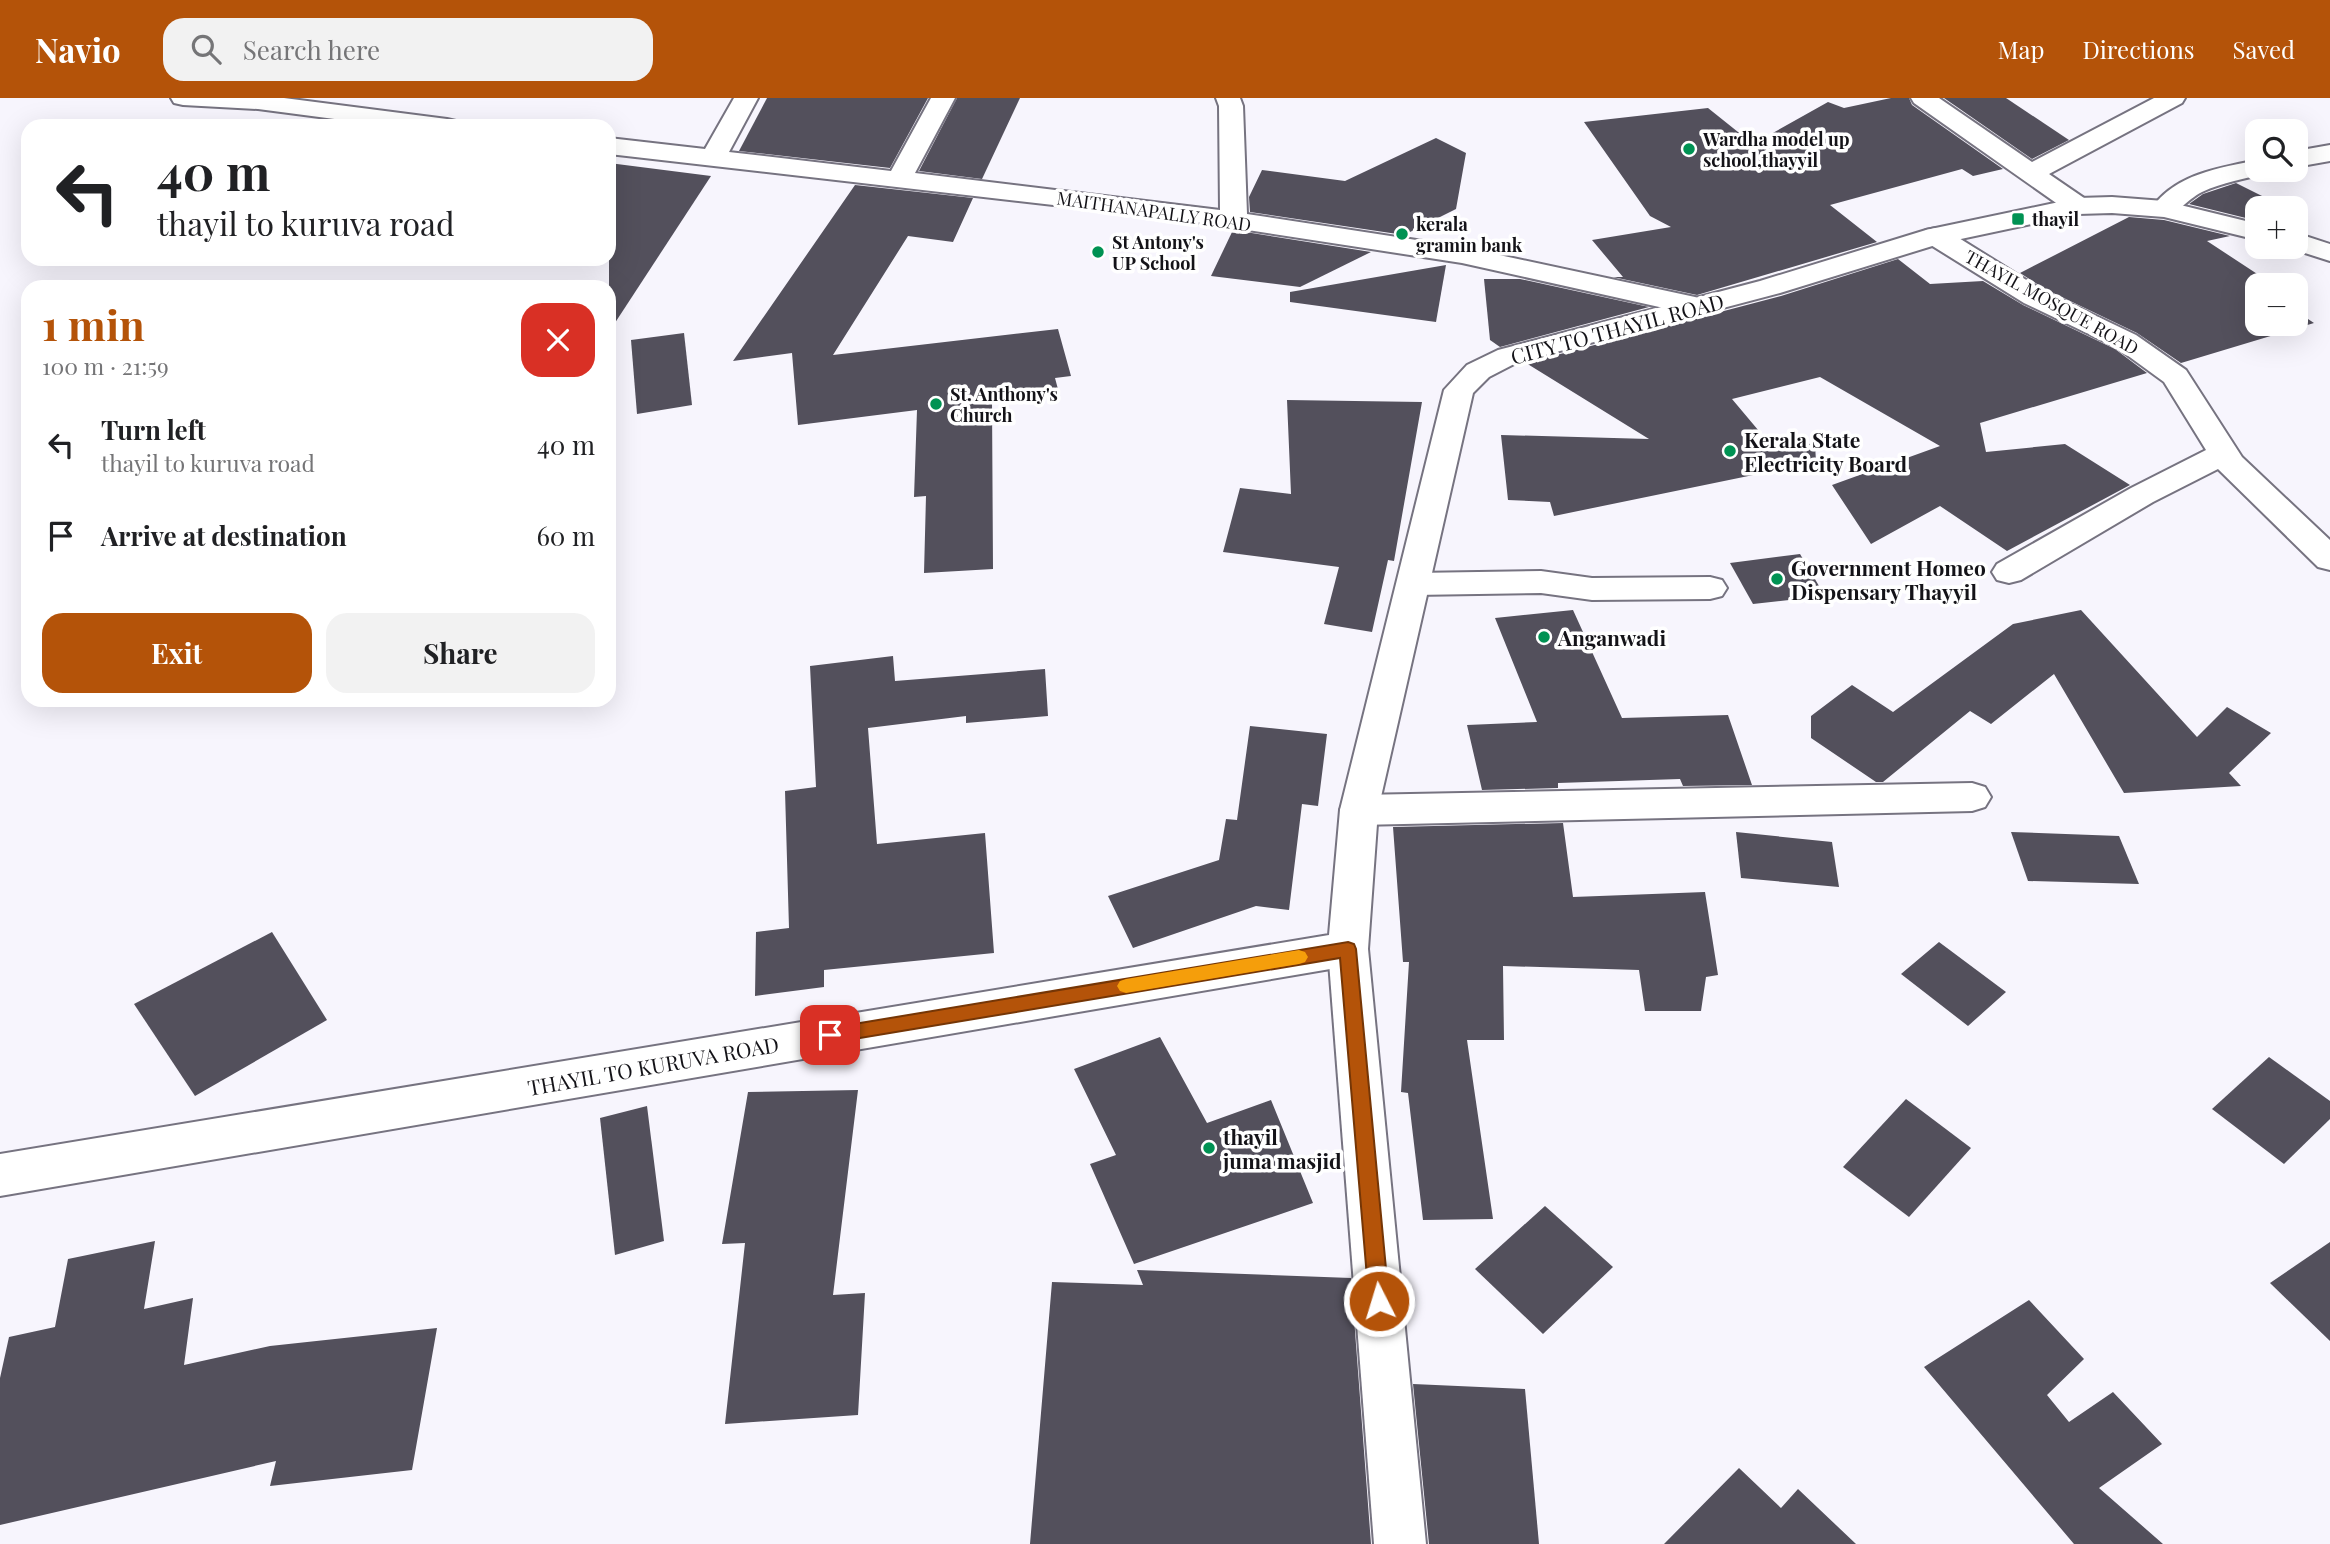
<!DOCTYPE html>
<html lang="en">
<head>
<meta charset="utf-8">
<style>
  :root { --surface:#fff; --page:#f2f2f2; --text:#202124; --muted:#757577; --accent:#b45309 }
  body { margin:0; font-family:"Playfair Display",serif; background:var(--page); color:var(--text); height:100vh; display:flex; flex-direction:column; font-size:26px; white-space:nowrap }
  * { box-sizing:border-box; margin:0 }
  p { font-size:23px; color:var(--muted) }
  .icon { flex:none; width:38px; height:38px; fill:none; stroke:currentColor; stroke-width:2; stroke-linecap:round; stroke-linejoin:round }
  .map { position:relative; flex:1; overflow:hidden }
  .drawer { position:absolute; left:21px; top:182px; width:595px; height:427px; display:flex; flex-direction:column; background:var(--surface); border-radius:21px; box-shadow:0 7px 28px #0002 }
  .drawer>* { flex:none }
  .hud { position:absolute; left:21px; top:21px; width:595px; height:147px; border-radius:21px; box-shadow:0 7px 28px #0002; background:#fff; color:var(--text); overflow:hidden }
  .tools { position:absolute; left:2245px; top:21px; display:grid; gap:14px }
  .tools a { display:grid; place-items:center; width:63px; height:63px; border-radius:14px; background:var(--surface); box-shadow:0 7px 28px #0002; font-size:35px }
  .pin { position:absolute; display:grid; place-items:center; width:60px; height:60px; color:#fff; margin:-30px; border-radius:14px; box-shadow:0 4px 10px #0006 }
  .me { position:absolute; width:77px; margin:-38px; rotate:355deg; stroke-linejoin:round; filter:drop-shadow(0 0 5px #0008) }
  .turn { display:flex; align-items:center; gap:24px; height:147px; padding:0 21px; font-size:32px }
  .turn .icon { width:91px; height:91px; stroke-width:2.5 }
  .turn b { display:block; font-size:49px; line-height:60px }
  .round { display:grid; place-items:center; flex:none; width:74px; height:74px; border-radius:21px; background:var(--page) }
  .summary { display:flex; align-items:center; justify-content:space-between; height:119px; padding:0 21px }
  h1 { font-size:42px; font-weight:700; line-height:52px; color:var(--accent) }
  .cta { display:flex; gap:14px; margin-top:auto; padding:14px 21px }
  .cta a { flex:1; height:80px; border-radius:21px; background:var(--accent); color:#fff; font-size:28px; font-weight:700; line-height:80px; text-align:center }
  .cta a+a { background:var(--page); color:var(--text) }
  ul { padding:0; list-style:none }
  li { display:flex; align-items:center; gap:21px; height:91px; padding:0 21px }
  li div { flex:1 }
  li b { display:block; font-size:26px }
  li em { font-style:normal }
  header { display:flex; align-items:center; gap:42px; box-sizing:border-box; height:98px; padding:0 35px; background:var(--accent); color:#fff }
  header strong { font-size:33px }
  nav { display:flex; gap:38px; margin-inline-start:auto; font-size:24px }
  .search { width:490px; height:63px; background:var(--page); display:flex; align-items:center; gap:18px; box-sizing:border-box; padding:0 24px; border-radius:21px; color:var(--muted); font-size:26px }
  .map>svg:first-child { display:block }
  .building { fill:#53505c }
  .lines { fill:none; stroke-linecap:round; stroke-linejoin:round }
  .minor-casing { stroke:#767380; stroke-width:4 }
  .tertiary-casing { stroke:#767380; stroke-width:4 }
  .secondary-casing { stroke:#767380; stroke-width:4 }
  .minor { fill:#fff; fill-rule:evenodd }
  .tertiary { fill:#fff; fill-rule:evenodd }
  .secondary { fill:#fff; fill-rule:evenodd }
  .route { fill:#b45309; stroke:#753606; stroke-width:2 }
  .slow { fill:#f59e0b }
  .poi-dot { fill:#009253; stroke:#fff; stroke-width:2.5 }
  .labels { text-anchor:middle; dominant-baseline:central; stroke-width:7; stroke-linejoin:round; paint-order:stroke }
  .far-poi-label { font-size:18px; font-weight:bold; fill:#141318; stroke:#fff; text-anchor:start }
  .far-street-label { font-size:18px; fill:#141318; stroke:#fff }
  .street-label { font-size:21px; fill:#141318; stroke:#fff }
  .poi-label { font-size:21px; font-weight:bold; fill:#141318; stroke:#fff; text-anchor:start }
</style>
</head>
<body>
<header>
<strong>Navio</strong>
<div class="search"><svg class="icon" aria-label="search" viewBox="0 0 24 24"><circle cx="10" cy="10" r="6"/><path d="M15 15l6 6"/></svg>Search here</div>
<nav><a>Map</a><a>Directions</a><a>Saved</a></nav>
</header>
<div class="map">
<svg width="2330" height="1446" viewBox="0 0 2330 1446">
  <rect width="100%" height="100%" fill="#f7f5fd"/>
  <!-- building -->
  <g class="building">
    <path d="M767 0H928L890 70 739 53Z"/>
    <path d="M957 0H1020L982 81 919 73Z"/>
    <path d="M1891 0H1909L1912 7 2003 71 1973 78 1962 71 1830 107 1877 144 1697 197 1613 179H1623L1592 142 1671 129 1650 118 1584 24 1708 10 1753 46 1828 4 1844 10Z"/>
    <path d="M1944 0H2006L2069 42 2032 61Z"/>
    <path d="M1436 40 1466 55 1456 111 1404 137 1250 114 1249 99 1262 72 1345 83Z"/>
    <path d="M609 65 711 78 609 234Z"/>
    <path d="M2236 85 2286 110H2258V123L2189 106 2203 96Z"/>
    <path d="M855 87 973 100 953 144 908 138 833 257 1058 231 1071 278 1055 280 1059 295 992 303 993 471 924 475 926 398 914 399 917 312 798 327 792 255 733 263Z"/>
    <path d="M2129 119 2164 122 2230 138 2207 143 2274 187H2258V226H2296V213L2314 225 2181 265 2137 235 2045 191 2020 175Z"/>
    <path d="M1233 132 1371 154 1300 189 1211 178Z"/>
    <path d="M1898 161 1930 186 1983 183 2023 207 2115 251 2147 275 1980 325 1986 354 2065 346 2130 387 2007 453 1940 408 1871 446 1832 387 1940 348 1820 279 1732 301 1769 345 1815 346 1816 364 1554 418 1550 404 1508 402 1501 337 1649 341 1526 265 1781 198Z"/>
    <path d="M1446 167 1436 224 1290 204V194Z"/>
    <path d="M1484 181H1520L1649 209 1500 249 1490 242Z"/>
    <path d="M684 235 692 307 637 316 631 242Z"/>
    <path d="M1287 302 1422 304 1394 463 1388 462 1372 534 1324 526 1339 469 1223 454 1240 390 1291 396Z"/>
    <path d="M1800 456 1825 498 1753 506 1730 465Z"/>
    <path d="M1573 512 1622 620 1728 617 1752 687 1683 688 1680 681 1558 685V690L1482 692 1467 627 1537 624 1495 520Z"/>
    <path d="M2081 512 2197 639 2227 609 2271 635 2229 675 2241 688 2124 695 2054 576 1991 626 1970 613 1883 684H1876L1811 640V618L1852 587 1893 614 2013 526Z"/>
    <path d="M893 558 895 583 1045 571 1048 618 966 625V618L868 630 877 746 985 735 994 855 824 872V889L755 898 756 834 789 830 785 693 816 689 810 568Z"/>
    <path d="M1250 628 1327 636 1318 708 1302 706 1289 812 1256 808 1133 850 1108 798 1219 762 1226 721 1237 722Z"/>
    <path d="M1563 725 1573 799 1705 794 1718 877 1706 879 1701 913H1645L1639 872 1503 868 1504 942H1467L1493 1121 1423 1122 1408 995 1401 994 1409 864H1403L1393 729Z"/>
    <path d="M1736 734 1832 744 1839 789 1741 780Z"/>
    <path d="M2011 734 2119 738 2139 786 2028 783Z"/>
    <path d="M272 834 327 922 195 998 134 906Z"/>
    <path d="M1939 844 2006 894 1968 928 1901 876Z"/>
    <path d="M1160 939 1207 1025 1271 1002 1313 1105 1134 1166 1090 1066 1116 1057 1074 971Z"/>
    <path d="M2269 959 2330 1003V1021L2284 1066 2212 1011Z"/>
    <path d="M858 992 833 1197 865 1195 858 1317 725 1326 745 1145 722 1146 748 994Z"/>
    <path d="M1906 1001 1971 1050 1909 1119 1843 1069Z"/>
    <path d="M647 1008 664 1143 615 1157 600 1020Z"/>
    <path d="M1545 1108 1613 1169 1543 1236 1475 1171Z"/>
    <path d="M155 1143 144 1211 193 1200 184 1267 270 1248 437 1230 412 1372 270 1388 276 1363 0 1427V1280L9 1239 55 1229 68 1161Z"/>
    <path d="M2330 1144V1243L2270 1185Z"/>
    <path d="M1137 1172 1351 1180 1371 1446H1030L1052 1184 1143 1187Z"/>
    <path d="M2029 1202 2084 1261 2047 1297 2069 1324 2113 1294 2162 1346 2099 1390 2163 1446H2074L1924 1269Z"/>
    <path d="M1413 1286 1525 1291 1539 1446H1429Z"/>
    <path d="M1739 1370 1781 1410 1798 1391 1856 1446H1664Z"/>
  </g>
  <g class="lines">
    <defs>
      <g id="minor">
        <path d="M171 0H284L447 21 456 23 459 28H388L258 11 183 7 174 5Z"/>
        <path d="M734 0H758L729 54 891 73 931 0H955L915 75 1220 112 1219 8 1216 0H1240L1243 8 1247 116 1462 149 1695 199 1705 202 1709 208 1705 214 1695 217 1462 165 1176 121 609 56V40L705 51Z"/>
        <path d="M1911 0H1939L2032 64 2154 0H2185L2182 5 2049 76 2087 102 2091 108 2087 114 2078 116 2069 114 1914 5Z"/>
        <path d="M2330 47V63L2296 69V53Z"/>
        <path d="M2258 62V72H2270L2267 75C2245 81 2223 84 2202 94 2184 103 2175 122 2155 117L2151 111C2175 76 2219 70 2258 62Z"/>
        <path d="M1936 130 1946 132 2044 193 2136 237 2186 272 2242 359 2330 442V472L2318 469 2218 371 2153 404 2021 482 2009 485 1997 482 1992 474 1997 466 2131 390 2206 352 2164 284 2116 249 2024 205 1926 144 1922 138 1926 132Z"/>
        <path d="M1541 473 1592 480 1710 479 1722 482 1727 490 1722 498 1710 501 1592 502 1541 495 1414 497 1402 494 1397 486 1402 478 1414 475Z"/>
        <path d="M1972 685 1985 689 1991 699 1985 709 1972 713 1359 727 1345 722 1340 712 1345 702 1359 697Z"/>
      </g>
      <path id="tertiary" d="M1348 834 1362 839 1368 851 1426 1446H1374L1328 851 1334 839Z"/>
      <g id="secondary">
        <path d="M2112 99 2164 103 2258 126V142L2164 119 2112 115 2078 116 1942 145 1780 195 1518 264 1489 279 1473 295 1378 712 1368 851 1362 863 1348 868 0 1098V1056L1329 837 1340 712 1444 292 1467 267 1498 252 1760 183 1926 132 2078 100Z"/>
        <path d="M2296 135 2330 146V163L2286 149H2296Z"/>
      </g>
    </defs>
    <!-- minor casing -->
    <use href="#minor" class="minor-casing"/>
    <!-- tertiary casing -->
    <use href="#tertiary" class="tertiary-casing"/>
    <!-- secondary casing -->
    <use href="#secondary" class="secondary-casing"/>
    <!-- minor -->
    <use href="#minor" class="minor"/>
    <!-- tertiary -->
    <use href="#tertiary" class="tertiary"/>
    <!-- secondary -->
    <use href="#secondary" class="secondary"/>
  </g>
  <!-- route -->
  <path class="route" d="M1348 844 1354 846 1356 851 1389 1203 1386 1209 1379 1212 1372 1209 1369 1203 1340 860 830 945 823 943 821 937 823 932 830 930Z"/>
  <!-- slow -->
  <path class="slow" d="M1299 852 1305 854 1308 859 1305 864 1299 866 1126 895 1120 893 1117 888 1120 883 1126 881Z"/>
  <!-- markers -->
  <g class="poi-dot">
    <circle cx="1689" cy="51" r="7"/>
    <rect x="2011" y="114" width="14" height="14" rx="3.5"/>
    <circle cx="1402" cy="136" r="7"/>
    <circle cx="1098" cy="154" r="7"/>
    <circle cx="936" cy="306" r="7"/>
    <circle cx="1730" cy="353" r="7"/>
    <circle cx="1777" cy="481" r="7"/>
    <circle cx="1544" cy="539" r="7"/>
    <circle cx="1209" cy="1050" r="7"/>
  </g>
  <g class="labels">
    <!-- far-poi labels -->
    <g class="far-poi-label">
      <text x="1703" y="41">Wardha model up<tspan x="1703" dy="21">school,thayyil</tspan></text>
      <text x="2032" y="121">thayil</text>
      <text x="1416" y="126">kerala<tspan x="1416" dy="21">gramin bank</tspan></text>
      <text x="1112" y="144">St Antony's<tspan x="1112" dy="21">UP School</tspan></text>
      <text x="950" y="296">St. Anthony's<tspan x="950" dy="21">Church</tspan></text>
    </g>
    <!-- far-street labels -->
    <g class="far-street-label">
      <text transform="translate(1154 113) rotate(8)">MAITHANAPALLY ROAD</text>
      <text transform="translate(2052 204) rotate(29)">THAYIL MOSQUE ROAD</text>
    </g>
    <!-- street labels -->
    <g class="street-label">
      <text transform="translate(1617 230) rotate(-15)">CITY TO THAYIL ROAD</text>
      <text transform="translate(653 967) rotate(-10)">THAYIL TO KURUVA ROAD</text>
    </g>
    <!-- poi labels -->
    <g class="poi-label">
      <text x="1744" y="341">Kerala State<tspan x="1744" dy="24">Electricity Board</tspan></text>
      <text x="1791" y="469">Government Homeo<tspan x="1791" dy="24">Dispensary Thayyil</tspan></text>
      <text x="1558" y="539">Anganwadi</text>
      <text x="1223" y="1038">thayil<tspan x="1223" dy="24">juma masjid</tspan></text>
    </g>
  </g>
</svg>
<div class="tools">
<a><svg class="icon" aria-label="search" viewBox="0 0 24 24"><circle cx="10" cy="10" r="6"/><path d="M15 15l6 6"/></svg></a>
<a>+</a>
<a>−</a>
</div>
<div class="pin" style="left:830px;top:937px;background:#d93025"><svg class="icon" aria-label="arrive" viewBox="0 0 24 24"><path d="M6 21V4h12l-3 4 3 4H6"/></svg></div>
<svg class="me" style="left:1379px;top:1203px" viewBox="-20 -20 40 40"><circle r="17" fill="#b45309" stroke="#fff" stroke-width="3"/><path d="M0-11L8 9 0 5-8 9z" fill="#fff"/></svg>
<div class="hud">
<div class="turn"><svg class="icon" aria-label="left" viewBox="0 0 24 24"><path d="M17 20v-9H6M10 6l-5 5 5 5"/></svg><div><b>40 m</b>thayil to kuruva road</div></div>
</div>
<section class="drawer">
<div class="summary"><div><h1>1 min</h1><p>100 m · 21:59</p></div><a class="round" style="background:#d93025;color:#fff"><svg class="icon" aria-label="close" viewBox="0 0 24 24"><path d="M6 6l12 12M18 6L6 18"/></svg></a></div>
<ul>
<li><svg class="icon" aria-label="left" viewBox="0 0 24 24"><path d="M17 20v-9H6M10 6l-5 5 5 5"/></svg><div><b>Turn left</b><p>thayil to kuruva road</p></div><em>40 m</em></li>
<li><svg class="icon" aria-label="arrive" viewBox="0 0 24 24"><path d="M6 21V4h12l-3 4 3 4H6"/></svg><div><b>Arrive at destination</b></div><em>60 m</em></li>
</ul>
<div class="cta"><a>Exit</a><a>Share</a></div>
</section>
</div>
</body>
</html>
